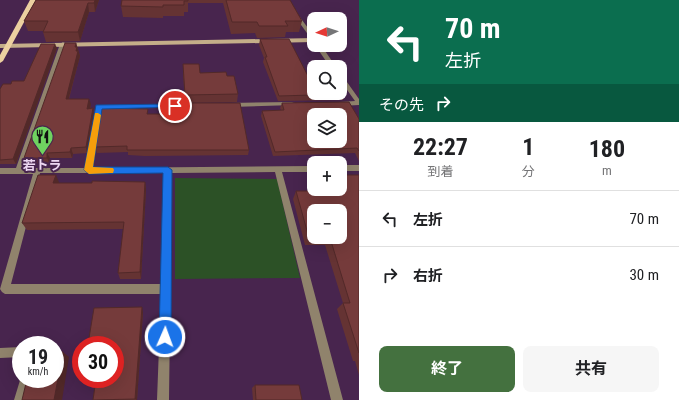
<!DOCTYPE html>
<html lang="ja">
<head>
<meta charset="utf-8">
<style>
  :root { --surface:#fff; --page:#f6f6f6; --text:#202124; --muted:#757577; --line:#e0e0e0; --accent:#44713f }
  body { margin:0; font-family:"Roboto Condensed","Noto Sans JP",sans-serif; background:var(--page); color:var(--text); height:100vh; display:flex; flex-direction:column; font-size:15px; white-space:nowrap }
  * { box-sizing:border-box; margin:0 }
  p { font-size:13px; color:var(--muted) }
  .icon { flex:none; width:22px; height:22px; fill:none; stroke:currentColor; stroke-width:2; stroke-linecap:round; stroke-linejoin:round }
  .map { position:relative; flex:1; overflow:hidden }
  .drawer { display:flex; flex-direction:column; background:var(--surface); width:320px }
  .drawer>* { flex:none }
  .top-card { background:#0b6e4f; color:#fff; overflow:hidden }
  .needle { width:26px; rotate:266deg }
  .controls { position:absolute; left:307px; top:12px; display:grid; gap:8px }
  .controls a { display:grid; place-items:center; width:40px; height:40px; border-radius:8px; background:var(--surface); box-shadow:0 4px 16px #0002; font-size:20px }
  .speed { position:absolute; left:12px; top:336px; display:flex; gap:8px; font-size:20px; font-weight:700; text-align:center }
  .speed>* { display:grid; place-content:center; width:52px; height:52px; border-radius:50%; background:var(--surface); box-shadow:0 4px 16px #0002; line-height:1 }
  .speed small { font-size:10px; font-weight:400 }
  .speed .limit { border:6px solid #d22; background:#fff; color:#111 }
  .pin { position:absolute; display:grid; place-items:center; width:34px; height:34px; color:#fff; margin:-17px; border:2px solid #fff; border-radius:50%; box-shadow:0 1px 4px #0007 }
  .me { position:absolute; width:44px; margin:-22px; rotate:2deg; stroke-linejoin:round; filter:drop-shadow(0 0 3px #0008) }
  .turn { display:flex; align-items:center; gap:14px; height:84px; padding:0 20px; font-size:18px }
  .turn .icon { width:52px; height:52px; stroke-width:2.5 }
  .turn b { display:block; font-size:28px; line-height:34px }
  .then { display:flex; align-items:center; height:38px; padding:0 20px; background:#0003; gap:8px; font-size:15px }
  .eta { display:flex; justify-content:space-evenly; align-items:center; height:68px; text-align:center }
  .eta b { font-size:24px; font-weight:700; line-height:28px }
  .primary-button { display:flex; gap:8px; margin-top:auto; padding:8px 20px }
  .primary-button a { flex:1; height:46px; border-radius:8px; background:var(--accent); color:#fff; font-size:16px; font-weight:700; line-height:46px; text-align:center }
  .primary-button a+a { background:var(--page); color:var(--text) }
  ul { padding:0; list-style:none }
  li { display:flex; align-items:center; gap:12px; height:56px; padding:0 20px; border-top:1px solid var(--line) }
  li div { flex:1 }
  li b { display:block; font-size:15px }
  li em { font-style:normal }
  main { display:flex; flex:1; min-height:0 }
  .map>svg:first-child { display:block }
  .green { fill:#2c5126 }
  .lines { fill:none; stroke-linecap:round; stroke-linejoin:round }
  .street { fill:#90836c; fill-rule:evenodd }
  .secondary { fill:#c4ae89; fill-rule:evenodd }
  .primary { fill:#ecd0a0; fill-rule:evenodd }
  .wall { fill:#653333 }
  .shaded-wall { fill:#522929 }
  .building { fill:#753b3b; stroke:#522929; fill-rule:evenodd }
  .route { fill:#1a73e8; stroke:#114b97 }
  .slow { fill:#f59e0b }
  .labels { text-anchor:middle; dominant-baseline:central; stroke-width:4; stroke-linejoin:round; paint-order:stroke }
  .poi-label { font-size:13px; font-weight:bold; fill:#edd7f1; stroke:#48254e }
</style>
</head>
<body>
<main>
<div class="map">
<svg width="359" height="400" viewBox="0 0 359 400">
  <rect width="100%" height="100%" fill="#48254e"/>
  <!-- green -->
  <path class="green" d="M175 178 277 179 300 278 175 279Z"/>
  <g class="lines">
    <!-- street -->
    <g class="street">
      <path d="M283 0H287L314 36V40H312Z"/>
      <path d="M63 42 66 44 24 168H86L97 106 196 103 199 105 198 106 102 109 93 168 314 166V172H282L343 400H331L275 172 172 173 169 400H157L161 294H5L2 292 0 289 33 174H0V168H16L60 44ZM40 173H164L161 284H11Z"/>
      <path d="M315 45H321L336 67H330Z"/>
      <path d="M340 74 342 75 359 99V105L340 106 337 104 340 102 355 101 340 80Z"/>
      <path d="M292 102 294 103V105L230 107 227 105 230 103Z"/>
      <rect x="340" y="165" width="19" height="6"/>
      <path d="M21 347V357L0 358V348Z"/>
      <path d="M21 377V379H32L26 400H14Z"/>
    </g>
    <!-- secondary -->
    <path class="secondary" d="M314 38V42L0 48V44Z"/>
    <!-- primary -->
    <path class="primary" d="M30 0H36L3 61 0 63V55Z"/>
  </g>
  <!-- wall -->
  <g class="wall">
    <path d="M36 0H99L95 12H89L80 41 46 42 43 32 44 31H28L24 21Z"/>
    <path d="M122 0H290L302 21 299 32H286L285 37 257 38 255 33 231 34 223 3H188V12H184V16H163V18L123 17 121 6Z"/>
    <path d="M260 39 310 80 345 94 343 100 278 101 263 62 264 58 259 45Z"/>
    <path d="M76 43 80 56 69 99 91 104 90 109 93 108 94 114 87 153 73 154 72 158H50V164L27 163 24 158Z"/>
    <path d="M57 48 16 164H0V89L11 84 24 81Z"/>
    <path d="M183 64 200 73 227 76 238 94 237 102 185 103 183 72Z"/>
    <path d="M186 103 249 150 248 155 145 156 128 155V152L97 153 95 147 148 114H176L186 108Z"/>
    <path d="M282 103 359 119V161L355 153 273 156 261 116 262 111 281 110 280 108Z"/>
    <path d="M340 175H359V375L355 361H353L337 309 343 303 325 245H305L293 199 296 191H334V189H340Z"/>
    <path d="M59 182V183H92L145 182 146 190 141 279H120L118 273 124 229 27 230 22 223Z"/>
    <path d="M143 312 137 400H93L100 342H92L89 338Z"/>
    <path d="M255 385 302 400H253L252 388Z"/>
  </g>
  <!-- shaded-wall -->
  <g class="shaded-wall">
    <path d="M95 0H99L95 12 94 3Z"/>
    <path d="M88 3 89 12 80 41 78 32Z"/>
    <path d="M76 43 80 56 67 105 66 99 75 47Z"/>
    <path d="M55 44 57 48 16 164 13 159Z"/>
    <path d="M89 99 91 104 89 114 87 109Z"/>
    <path d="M93 108 94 114 87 153 86 147Z"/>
    <path d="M71 148 73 154 72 158 70 152Z"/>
    <path d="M47 153 50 158V164L47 158Z"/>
    <path d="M56 175 59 182 56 191 53 183Z"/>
    <path d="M145 182 146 190 141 279 140 272Z"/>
    <path d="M142 307 143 312 137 400H136L135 399Z"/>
    <path d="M63 352 69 357 62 400H54Z"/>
  </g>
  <!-- building -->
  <g class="building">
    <path d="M36 0H95L94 3H88L78 32H43L48 21H24Z"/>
    <path d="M122 0H188V1H184V5H163V7L121 6Z"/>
    <path d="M226 0H290L302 21H285L288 26H259L257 22H232Z"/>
    <path d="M260 39H289L310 80H314V93H340V86L345 94 279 96 265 57H267Z"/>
    <path d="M65 43H76L75 47H77L76 51H78L66 99H89L87 109 93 108 86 147 71 148 70 152 47 153V158H24Z"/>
    <path d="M41 44H55L13 159 0 160V89L3 84H11L12 81H24Z"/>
    <path d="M183 64H199L200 73 226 72 227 76H234L238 94 185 95Z"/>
    <path d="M349 102 359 119V151L357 148 275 152 262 111 284 110 282 103ZM314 115H340V141H314Z"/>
    <path d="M186 103H240L249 150H127V146L95 147 101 108 148 109 147 114H176V109L186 108Z"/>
    <path d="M38 175H56L53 183H92V181L145 182 140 272 118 273 124 222 22 223Z"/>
    <path d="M340 175H359V353L343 303H350L330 238H309L296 191H342L340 187ZM314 211H340V237H314Z"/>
    <path d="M142 307 135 399 93 400 96 379H115V345H100L101 338H89L94 308Z"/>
    <path d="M55 352H63L54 400H22L27 379H55Z"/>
    <path d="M255 385H299L302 400H256Z"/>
  </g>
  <!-- route -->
  <path class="route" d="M175 104 179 106 178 107 102 109 93 167H168L172 170 171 337 169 341 165 343 161 341 159 337 163 173 89 174 84 170 96 105Z"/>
  <!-- slow -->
  <path class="slow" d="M95 113H98L101 115 93 167 113 168 114 170 113 173H110L89 174 84 170Z"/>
  <!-- icons -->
  <defs>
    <symbol id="restaurant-pin" viewBox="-11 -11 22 30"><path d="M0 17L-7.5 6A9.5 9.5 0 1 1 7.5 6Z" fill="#6fd360" stroke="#48254e"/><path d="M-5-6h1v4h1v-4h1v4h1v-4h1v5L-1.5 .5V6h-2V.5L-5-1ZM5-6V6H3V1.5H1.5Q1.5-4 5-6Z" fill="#111"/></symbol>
  </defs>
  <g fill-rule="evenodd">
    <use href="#restaurant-pin" x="30" y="124" width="25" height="34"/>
  </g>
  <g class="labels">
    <!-- poi labels -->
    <g class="poi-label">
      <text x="42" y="165">若トラ</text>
    </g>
  </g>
</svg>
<div class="controls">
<a><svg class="needle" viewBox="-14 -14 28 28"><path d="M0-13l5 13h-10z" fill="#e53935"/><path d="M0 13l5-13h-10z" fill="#757577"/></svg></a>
<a><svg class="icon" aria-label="search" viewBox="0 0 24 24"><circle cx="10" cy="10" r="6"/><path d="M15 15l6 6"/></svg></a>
<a><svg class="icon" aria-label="layers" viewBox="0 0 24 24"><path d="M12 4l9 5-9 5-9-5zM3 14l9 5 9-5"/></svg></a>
<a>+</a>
<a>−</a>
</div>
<div class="speed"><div>19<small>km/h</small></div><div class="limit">30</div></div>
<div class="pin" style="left:175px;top:106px;background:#d93025"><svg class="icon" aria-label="arrive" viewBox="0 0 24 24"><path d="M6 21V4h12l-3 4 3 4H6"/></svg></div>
<svg class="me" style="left:165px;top:337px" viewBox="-20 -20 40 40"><circle r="17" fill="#1a73e8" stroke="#fff" stroke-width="3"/><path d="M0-11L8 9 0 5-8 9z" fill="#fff"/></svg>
</div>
<section class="drawer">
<div class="top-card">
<div class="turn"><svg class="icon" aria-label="left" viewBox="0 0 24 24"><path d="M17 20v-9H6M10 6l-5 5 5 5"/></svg><div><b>70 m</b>左折</div></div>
<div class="then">その先<svg class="icon" aria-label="right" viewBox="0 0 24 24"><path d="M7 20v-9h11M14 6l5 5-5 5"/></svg></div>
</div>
<div class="eta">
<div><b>22:27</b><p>到着</p></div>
<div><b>1</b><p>分</p></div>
<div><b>180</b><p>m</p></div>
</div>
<ul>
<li><svg class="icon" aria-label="left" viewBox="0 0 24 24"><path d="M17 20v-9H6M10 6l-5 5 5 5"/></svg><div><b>左折</b></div><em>70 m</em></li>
<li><svg class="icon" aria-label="right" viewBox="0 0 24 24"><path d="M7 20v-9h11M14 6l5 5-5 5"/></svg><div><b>右折</b></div><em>30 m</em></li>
</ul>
<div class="primary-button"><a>終了</a><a>共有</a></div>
</section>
</main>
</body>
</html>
